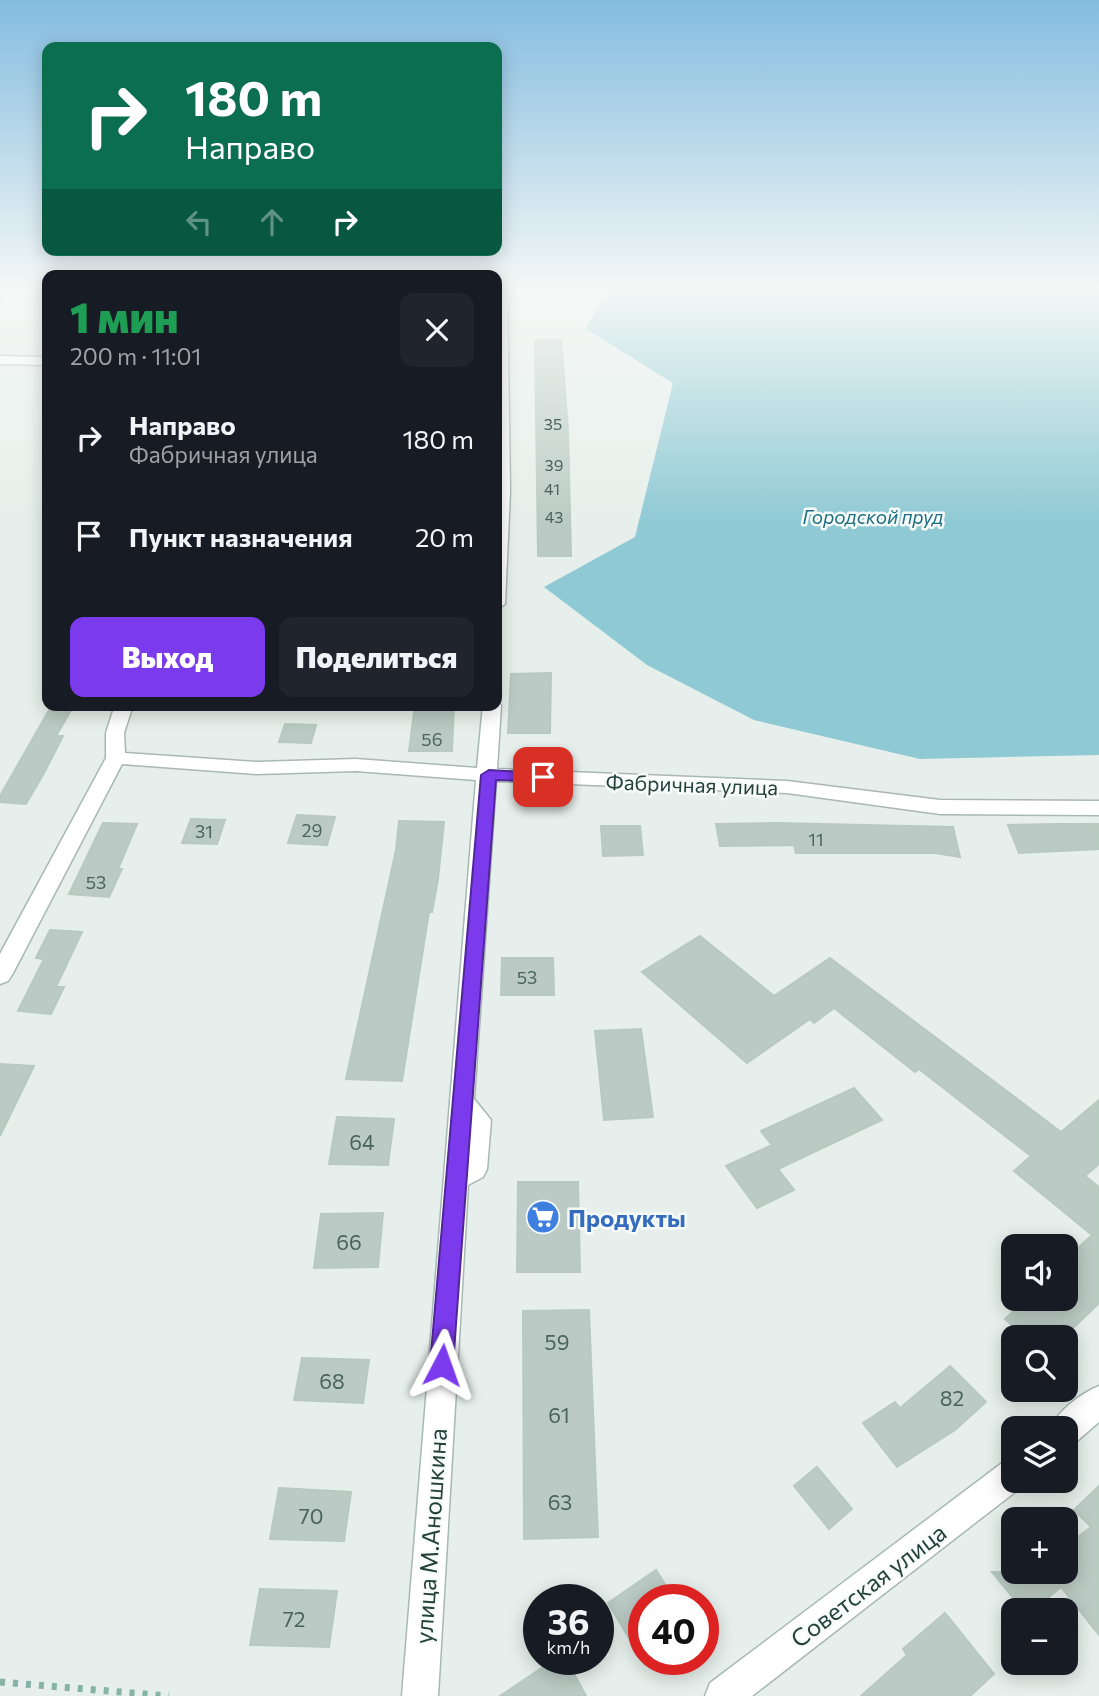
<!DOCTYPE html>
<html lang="ru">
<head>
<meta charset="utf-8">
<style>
  :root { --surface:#171b24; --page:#20242c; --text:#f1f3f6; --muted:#9ea1a6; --accent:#7c3aed }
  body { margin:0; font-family:Commissioner,sans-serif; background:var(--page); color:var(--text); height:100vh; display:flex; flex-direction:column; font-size:26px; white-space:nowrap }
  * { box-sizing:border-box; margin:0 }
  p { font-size:23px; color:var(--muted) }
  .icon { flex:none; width:38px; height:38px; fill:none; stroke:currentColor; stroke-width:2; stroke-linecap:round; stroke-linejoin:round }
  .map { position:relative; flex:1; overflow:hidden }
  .details { position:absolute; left:42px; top:270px; width:460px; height:441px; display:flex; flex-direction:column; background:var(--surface); border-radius:14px; box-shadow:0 4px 18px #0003 }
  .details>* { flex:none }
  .hud { position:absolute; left:42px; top:42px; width:460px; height:214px; border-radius:14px; box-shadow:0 4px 18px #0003; background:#0b6e4f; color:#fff; overflow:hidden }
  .buttons { position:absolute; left:1001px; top:1234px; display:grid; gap:14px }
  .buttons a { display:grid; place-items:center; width:77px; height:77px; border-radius:14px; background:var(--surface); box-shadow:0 4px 18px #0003; font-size:35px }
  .speed { position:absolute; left:523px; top:1584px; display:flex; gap:14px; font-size:35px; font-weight:700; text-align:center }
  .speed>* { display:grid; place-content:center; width:91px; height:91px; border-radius:50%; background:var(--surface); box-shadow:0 4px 18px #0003; line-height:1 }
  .speed small { font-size:18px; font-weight:400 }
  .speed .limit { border:10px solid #d22; background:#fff; color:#111 }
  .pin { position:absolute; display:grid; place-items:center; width:60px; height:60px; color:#fff; margin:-30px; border-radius:14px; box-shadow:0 4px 10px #0006 }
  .me { position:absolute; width:77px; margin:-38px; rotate:4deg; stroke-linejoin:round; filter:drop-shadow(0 0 5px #0008) }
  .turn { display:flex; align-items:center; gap:24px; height:147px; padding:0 28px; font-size:32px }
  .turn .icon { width:91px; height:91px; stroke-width:2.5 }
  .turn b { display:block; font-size:49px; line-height:60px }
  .lanes { display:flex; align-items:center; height:66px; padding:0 28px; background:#0003; justify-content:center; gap:35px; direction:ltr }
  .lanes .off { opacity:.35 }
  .round { display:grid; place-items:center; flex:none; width:74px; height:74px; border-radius:14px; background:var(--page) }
  .headline { display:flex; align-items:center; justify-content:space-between; height:119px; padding:0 28px }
  h1 { font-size:42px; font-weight:800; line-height:52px; color:#1e9e55 }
  .button { display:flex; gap:14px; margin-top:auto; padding:14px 28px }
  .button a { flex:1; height:80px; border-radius:14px; background:var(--accent); color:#fff; font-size:28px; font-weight:800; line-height:80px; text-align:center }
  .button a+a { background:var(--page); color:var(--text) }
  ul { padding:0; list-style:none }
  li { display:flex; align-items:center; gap:21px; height:98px; padding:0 28px }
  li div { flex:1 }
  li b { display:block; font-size:26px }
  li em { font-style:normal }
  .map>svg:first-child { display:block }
  .water { fill:#8ec9d4 }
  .building { fill:#bbcac4; stroke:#b8c9c2; stroke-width:2 }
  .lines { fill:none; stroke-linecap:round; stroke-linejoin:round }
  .minor-casing { stroke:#a8b8b2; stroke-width:3 }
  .path { stroke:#86b3a5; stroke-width:7; stroke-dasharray:5 8; stroke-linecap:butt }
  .minor { fill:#fff; fill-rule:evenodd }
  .route { fill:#7c3aed; stroke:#51269a; stroke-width:2 }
  .labels { text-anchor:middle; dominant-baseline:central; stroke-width:5; stroke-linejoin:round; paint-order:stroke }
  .far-number-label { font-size:16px; fill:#4a645c }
  .number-label { font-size:18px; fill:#4a645c }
  .far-water-label { font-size:19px; font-style:italic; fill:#1c6f80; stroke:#f7fbf9 }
  .street-label { font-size:21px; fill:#24423a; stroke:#f7fbf9 }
  .near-number-label { font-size:21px; fill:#4a645c }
  .near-shop-label { font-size:24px; font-weight:bold; fill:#366cbe; stroke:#f7fbf9; text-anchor:start }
  .near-street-label { font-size:24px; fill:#24423a; stroke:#f7fbf9 }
</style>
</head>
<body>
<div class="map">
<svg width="1099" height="1696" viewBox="0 0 1099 1696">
  <rect width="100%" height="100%" fill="#e6efeb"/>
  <!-- water -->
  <path class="water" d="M609 288H1099V755L920 759 754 720 647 665 544 587 635 537 673 383 586 329Z"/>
  <!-- building -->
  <g class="building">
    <path d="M535 340H561L568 429 571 556H538Z"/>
    <path d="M551 673 550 733H508L511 674Z"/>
    <path d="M52 705H74L56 736H63L44 773 26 804 0 802V796Z"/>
    <path d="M415 705H454L452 751H409Z"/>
    <path d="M285 724 316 725 311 743 279 742Z"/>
    <path d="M297 815 335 817 327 845 288 843Z"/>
    <path d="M191 819 225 820 217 844 182 843Z"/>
    <path d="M399 821 444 822 438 879 432 912H429L402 1081 346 1079 396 850Z"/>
    <path d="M103 823 137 824 118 869H122L109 897 69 894Z"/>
    <path d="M778 823 953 827 960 857 935 853H796L794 845 720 846 716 824Z"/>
    <path d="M1058 824H1099V849L1019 853 1008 825Z"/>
    <path d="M601 826H640L643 855 603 856Z"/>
    <path d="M50 930 82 932 56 987H64L51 1014 18 1011 44 959 36 958Z"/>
    <path d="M700 936 774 996 830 958 1061 1132 1099 1100V1164L1085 1176 1099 1187V1303L1064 1337H1025L1005 1319 1028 1298H1066V1259L1092 1235 1014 1171 1031 1156 919 1069 915 1072 834 1008 814 1023 810 1019 747 1063 642 972Z"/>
    <path d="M502 958H553L554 995H501Z"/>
    <path d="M641 1029 653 1117 604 1120 595 1031Z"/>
    <path d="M0 1064 34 1066 0 1136Z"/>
    <path d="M854 1088 882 1120 778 1169 794 1190 757 1208 726 1166 772 1145 761 1131Z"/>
    <path d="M337 1117 394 1119 388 1165 329 1164Z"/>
    <path d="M518 1182H578L580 1272H517Z"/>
    <path d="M383 1213 378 1267 314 1268 321 1214Z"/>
    <path d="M589 1310 598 1537 524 1539 523 1311Z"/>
    <path d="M302 1358 369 1360 363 1403 294 1400Z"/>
    <path d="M950 1366 986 1402 955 1430 897 1467 863 1423 895 1402 900 1408Z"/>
    <path d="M817 1467 852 1509 829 1529 794 1486Z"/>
    <path d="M1099 1486V1635L1061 1587 1033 1610H1023L992 1572H1066V1546L1091 1527 1074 1510Z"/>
    <path d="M279 1488 351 1492 344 1541 270 1539Z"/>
    <path d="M656 1570 675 1600H644V1663L608 1603Z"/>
    <path d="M260 1589 337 1591 329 1647 250 1645Z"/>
    <path d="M945 1613 994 1674 970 1696H861L907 1655 903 1649Z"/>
    <path d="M555 1659H566L586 1696H500Z"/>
  </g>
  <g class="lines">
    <defs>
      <g id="minor">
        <path d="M0 288H10L0 298Z"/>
        <path d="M497 288H507L510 491 505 604 497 609Z"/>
        <path d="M0 356 47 357V365L0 364Z"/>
        <path d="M497 701 501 705 497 769 787 781 940 800 1099 801V815L940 814 787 793 496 781 474 1099 491 1120 487 1169 483 1177 468 1185 438 1696H402L476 780 356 771 257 774 122 764 12 975 8 981 0 984V954L106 758V733L115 705H133L124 733 125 753 257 762 356 759 477 768 483 705H497Z"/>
        <path d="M1099 1386V1422L1077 1441 1066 1446V1428H1051C1058 1410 1082 1393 1099 1386Z"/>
        <path d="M1013 1458V1480H1026L1024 1485 752 1696H705L710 1683 1002 1463Z"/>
      </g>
    </defs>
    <!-- minor casing -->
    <use href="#minor" class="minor-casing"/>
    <!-- path -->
    <path class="path" d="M0 1682 169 1696"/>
    <!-- minor -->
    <use href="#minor" class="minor"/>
  </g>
  <!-- sky -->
  <linearGradient id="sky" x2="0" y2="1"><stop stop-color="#84bce0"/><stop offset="0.55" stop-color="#f4f8f6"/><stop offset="1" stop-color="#f4f8f6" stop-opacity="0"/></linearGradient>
  <rect width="1099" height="526" fill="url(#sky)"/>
  <!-- route -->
  <path class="route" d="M489 770 543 773 550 777 543 782 496 780 453 1365 450 1373 442 1376 434 1373 430 1365 481 775Z"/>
  <!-- icons -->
  <defs>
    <symbol id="supermarket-disc" viewBox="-11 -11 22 22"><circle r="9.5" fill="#3f7fe0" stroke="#f7fbf9"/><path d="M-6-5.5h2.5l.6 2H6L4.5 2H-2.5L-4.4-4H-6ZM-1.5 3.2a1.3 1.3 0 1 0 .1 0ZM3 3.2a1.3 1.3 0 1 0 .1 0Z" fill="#fff"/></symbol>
  </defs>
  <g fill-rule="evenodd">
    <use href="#supermarket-disc" x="524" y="1198" width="38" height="38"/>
  </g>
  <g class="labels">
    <!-- far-number labels -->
    <g class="far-number-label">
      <text x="553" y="423">35</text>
      <text x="554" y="464">39</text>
      <text x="552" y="488">41</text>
      <text x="554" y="516">43</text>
    </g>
    <!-- number labels -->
    <g class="number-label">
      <text x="432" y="739">56</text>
      <text x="312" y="830">29</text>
      <text x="204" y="831">31</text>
      <text x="816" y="839">11</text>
      <text x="96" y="882">53</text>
      <text x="527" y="977">53</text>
    </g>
    <!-- far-water labels -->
    <g class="far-water-label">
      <text x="873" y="516">Городской пруд</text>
    </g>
    <!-- street labels -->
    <g class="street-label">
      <text transform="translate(692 784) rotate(2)">Фабричная улица</text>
    </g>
    <!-- near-number labels -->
    <g class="near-number-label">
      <text x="362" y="1141">64</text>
      <text x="349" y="1241">66</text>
      <text x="557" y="1341">59</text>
      <text x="332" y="1380">68</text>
      <text x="952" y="1397">82</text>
      <text x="559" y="1414">61</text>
      <text x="560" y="1501">63</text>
      <text x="311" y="1515">70</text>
      <text x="294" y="1618">72</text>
    </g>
    <!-- near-shop labels -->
    <g class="near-shop-label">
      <text x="568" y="1217">Продукты</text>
    </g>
    <!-- near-street labels -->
    <g class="near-street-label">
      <text transform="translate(430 1536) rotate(-86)">улица М.Аношкина</text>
      <text transform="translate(868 1585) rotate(-37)">Советская улица</text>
    </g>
  </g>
</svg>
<div class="buttons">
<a><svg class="icon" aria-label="sound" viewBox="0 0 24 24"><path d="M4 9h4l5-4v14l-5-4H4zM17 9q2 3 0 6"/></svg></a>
<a><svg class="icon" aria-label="search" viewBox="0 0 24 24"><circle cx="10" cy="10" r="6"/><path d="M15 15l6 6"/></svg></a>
<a><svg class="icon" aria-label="layers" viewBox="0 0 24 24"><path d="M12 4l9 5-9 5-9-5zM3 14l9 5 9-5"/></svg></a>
<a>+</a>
<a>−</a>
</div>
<div class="speed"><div>36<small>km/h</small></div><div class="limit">40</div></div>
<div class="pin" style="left:543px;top:777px;background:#d93025"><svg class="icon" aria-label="arrive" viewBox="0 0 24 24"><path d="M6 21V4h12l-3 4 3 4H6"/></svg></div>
<svg class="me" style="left:442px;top:1365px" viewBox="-20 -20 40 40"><path d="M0-17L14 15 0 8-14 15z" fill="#7c3aed" stroke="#fff" stroke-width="4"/></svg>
<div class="hud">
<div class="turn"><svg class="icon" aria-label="right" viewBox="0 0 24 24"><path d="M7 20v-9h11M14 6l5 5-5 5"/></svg><div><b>180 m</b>Направо</div></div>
<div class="lanes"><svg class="icon off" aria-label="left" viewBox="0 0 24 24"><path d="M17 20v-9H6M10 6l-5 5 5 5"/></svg><svg class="icon off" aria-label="ahead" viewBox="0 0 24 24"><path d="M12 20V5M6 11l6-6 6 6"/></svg><svg class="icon" aria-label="right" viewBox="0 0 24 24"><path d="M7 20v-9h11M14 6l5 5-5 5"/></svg></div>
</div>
<section class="details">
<div class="headline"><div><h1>1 мин</h1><p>200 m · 11:01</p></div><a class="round"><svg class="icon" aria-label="close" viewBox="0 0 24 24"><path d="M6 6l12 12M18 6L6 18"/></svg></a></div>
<ul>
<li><svg class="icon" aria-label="right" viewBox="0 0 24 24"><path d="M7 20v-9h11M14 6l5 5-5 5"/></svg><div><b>Направо</b><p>Фабричная улица</p></div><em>180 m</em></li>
<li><svg class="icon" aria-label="arrive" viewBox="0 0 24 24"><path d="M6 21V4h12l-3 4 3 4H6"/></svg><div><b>Пункт назначения</b></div><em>20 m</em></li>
</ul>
<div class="button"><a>Выход</a><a>Поделиться</a></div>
</section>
</div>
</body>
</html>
